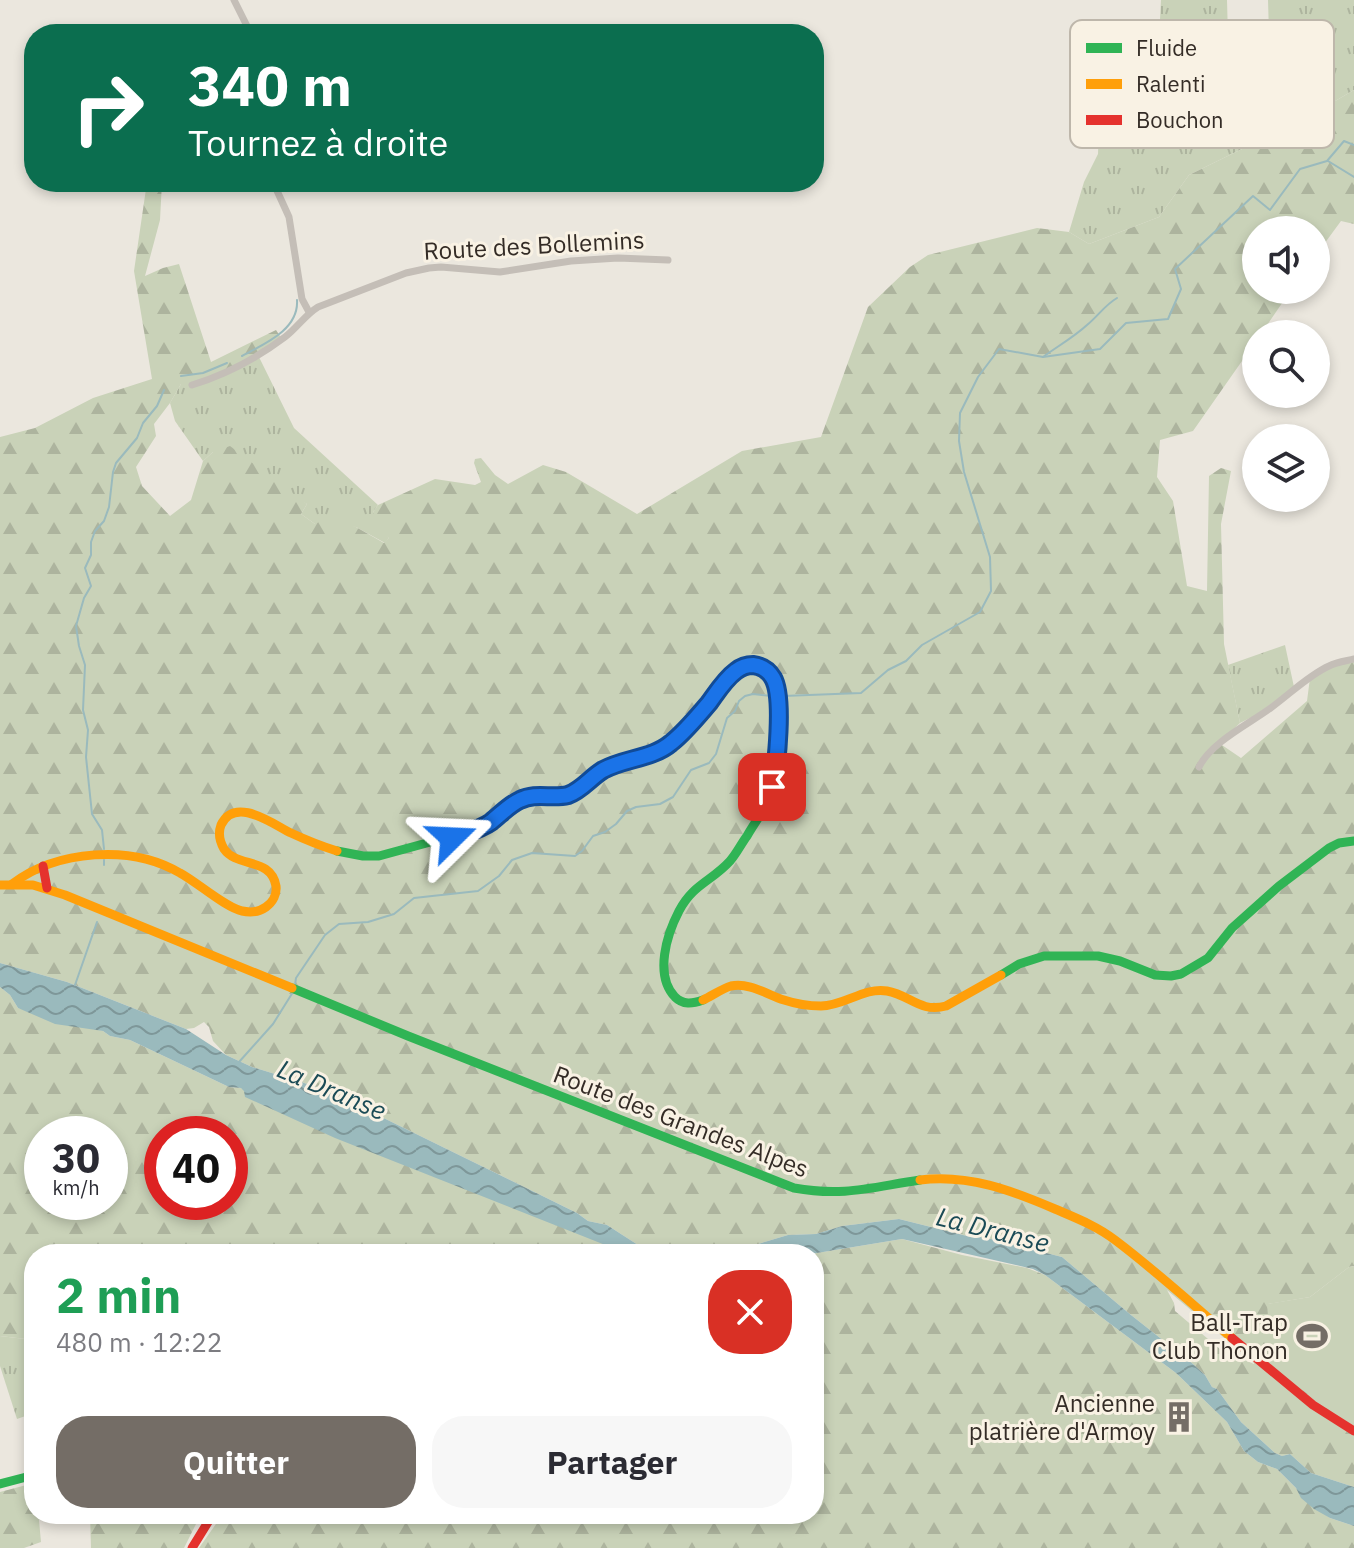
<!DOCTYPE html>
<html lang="fr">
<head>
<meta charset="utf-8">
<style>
  :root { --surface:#fff; --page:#f7f7f7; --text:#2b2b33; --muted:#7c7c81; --accent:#746d66 }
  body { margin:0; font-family:"IBM Plex Sans",sans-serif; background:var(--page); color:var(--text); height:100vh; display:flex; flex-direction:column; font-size:30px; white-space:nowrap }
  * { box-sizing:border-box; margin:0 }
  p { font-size:26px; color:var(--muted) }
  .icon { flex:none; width:44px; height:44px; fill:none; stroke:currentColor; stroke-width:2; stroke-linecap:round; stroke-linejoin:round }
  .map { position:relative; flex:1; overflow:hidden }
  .side { position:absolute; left:24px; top:1244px; width:800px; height:280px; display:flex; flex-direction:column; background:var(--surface); border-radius:32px; box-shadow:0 4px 12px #0003 }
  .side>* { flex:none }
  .guide { position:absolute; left:24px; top:24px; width:800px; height:168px; border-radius:32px; box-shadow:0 4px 12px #0003; background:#0b6e4f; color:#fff; overflow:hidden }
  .tools { position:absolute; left:1242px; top:216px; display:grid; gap:16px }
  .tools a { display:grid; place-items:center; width:88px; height:88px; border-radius:50%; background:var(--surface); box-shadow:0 4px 12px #0003; font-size:40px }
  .speed { position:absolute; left:24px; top:1116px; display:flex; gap:16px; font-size:40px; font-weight:700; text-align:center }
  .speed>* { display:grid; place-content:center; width:104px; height:104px; border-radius:50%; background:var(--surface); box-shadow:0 4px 12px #0003; line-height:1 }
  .speed small { font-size:20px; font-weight:400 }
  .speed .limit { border:12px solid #d22; background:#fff; color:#111 }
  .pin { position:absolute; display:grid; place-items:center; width:68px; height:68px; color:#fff; margin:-34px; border-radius:16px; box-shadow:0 4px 12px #0006 }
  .me { position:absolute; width:88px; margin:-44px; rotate:69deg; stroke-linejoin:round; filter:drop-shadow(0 0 6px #0008) }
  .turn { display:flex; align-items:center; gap:28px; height:168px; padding:0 32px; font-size:36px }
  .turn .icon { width:104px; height:104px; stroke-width:2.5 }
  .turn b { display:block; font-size:56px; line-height:68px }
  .round { display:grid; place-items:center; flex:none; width:84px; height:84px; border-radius:32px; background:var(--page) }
  .head { display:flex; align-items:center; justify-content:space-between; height:136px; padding:0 32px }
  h1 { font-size:48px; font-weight:700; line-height:60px; color:#1e9e55 }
  .action { display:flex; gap:16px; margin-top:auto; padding:16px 32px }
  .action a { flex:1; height:92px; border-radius:32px; background:var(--accent); color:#fff; font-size:32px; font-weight:700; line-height:92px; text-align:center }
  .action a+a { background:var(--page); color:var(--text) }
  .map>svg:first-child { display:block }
  .grass { fill:url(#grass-tufts) }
  .forest { fill:url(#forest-firs); fill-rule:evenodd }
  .pitch { fill:#c9d2b8 }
  .water { fill:url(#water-waves) }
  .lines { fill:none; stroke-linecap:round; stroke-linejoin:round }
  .stream { stroke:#9ababd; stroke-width:2 }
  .street { stroke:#c4beb7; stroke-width:7 }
  .fast { stroke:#30b455; stroke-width:9 }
  .slow { stroke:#ff9f0a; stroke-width:9 }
  .jam { stroke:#e5322d; stroke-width:9 }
  .route-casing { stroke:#114b97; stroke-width:20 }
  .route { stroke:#1a73e8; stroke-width:14 }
  .labels { text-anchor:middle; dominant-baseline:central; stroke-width:6; stroke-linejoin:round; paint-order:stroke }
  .street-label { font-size:24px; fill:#342c26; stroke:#f9f2e4 }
  .poi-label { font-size:24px; fill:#342c26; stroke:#f9f2e4; text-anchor:end }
  .water-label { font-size:26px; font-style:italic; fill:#1b4b56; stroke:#f9f2e4 }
  .key { fill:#f9f2e4; stroke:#beb7ab; stroke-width:2 }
  .key-label { font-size:22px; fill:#342c26 }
</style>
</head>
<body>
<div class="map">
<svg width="1354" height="1548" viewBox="0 0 1354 1548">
  <defs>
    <pattern id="grass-tufts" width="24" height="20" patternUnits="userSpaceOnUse" patternTransform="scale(2)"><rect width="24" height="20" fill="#c9d2b8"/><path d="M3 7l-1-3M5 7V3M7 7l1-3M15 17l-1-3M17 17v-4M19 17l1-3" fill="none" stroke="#adb49e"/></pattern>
    <pattern id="forest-firs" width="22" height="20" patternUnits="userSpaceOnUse" patternTransform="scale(2)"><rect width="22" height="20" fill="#c9d2b8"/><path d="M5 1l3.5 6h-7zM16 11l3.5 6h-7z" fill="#adb49e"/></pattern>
    <pattern id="water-waves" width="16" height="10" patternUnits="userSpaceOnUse" patternTransform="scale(2)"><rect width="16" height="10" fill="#9ababd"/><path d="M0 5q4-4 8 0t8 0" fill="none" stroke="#7e9799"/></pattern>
  </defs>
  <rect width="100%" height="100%" fill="#ebe7de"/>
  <!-- grass -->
  <g class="grass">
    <path d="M1161 0H1227L1229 74 1270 68 1268 0H1354V90L1313 114 1189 175 1159 217 1089 244 1069 232 1084 182 1098 154 1099 124 1156 97Z"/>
    <path d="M258 355 294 428 378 505 373 512 389 538 385 543 356 527 315 524 301 514 307 504 213 452 203 461 175 421 170 403 181 384Z"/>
    <path d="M1285 645 1294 687 1256 715 1240 723 1228 665Z"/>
    <path d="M0 1336 34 1340V1413L17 1419 0 1366Z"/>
  </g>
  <!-- forest -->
  <g class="forest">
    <path d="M1354 90V224L1341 221 1316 255V230H1256V290H1291L1261 334H1256V341L1193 431 1160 440 1157 477 1173 501 1187 586 1207 591 1209 476 1221 468 1231 471 1221 524 1224 644 1240 723 1219 743 1241 758 1307 701 1310 678 1324 669 1354 659V1266L1349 1267 1310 1297 1268 1304 1354 1426V1487L1311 1473 1290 1454 1282 1456 1275 1453 1241 1422 1217 1389 1212 1387 1205 1375 1193 1364 1131 1315 1062 1257 983 1237H971L899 1219 842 1226 816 1234 788 1235 725 1254H652L607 1225 588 1221 577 1213 355 1104 317 1087 252 1067 226 1055 213 1041 209 1027 204 1022 194 1028 186 1029 67 982 0 963V437L35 428 93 398 152 379 134 271 147 182H162L160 220 145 276 163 268 179 264 211 362 276 330 282 339C261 353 206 387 181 384L170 403 154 424 156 436 136 467 142 486 170 516 191 500 203 461 213 452 230 446 307 504 301 514 315 524 327 517 356 527 384 543 389 538 377 525 373 512 378 505 435 479 475 485 481 482 474 463 475 459 481 458 495 475 508 484 543 465 566 472 637 514 742 451 821 437 868 307 910 267 928 255 1037 228 1069 232 1089 244 1159 217 1189 175 1313 114ZM1167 1290 1254 1363V1364L1221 1350 1175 1311 1174 1303Z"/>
    <path d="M0 987 10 995 18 1008 103 1031 110 1036 130 1040 229 1087 241 1088 628 1254H34V1340L0 1336ZM42 1134H110V1202H42ZM162 1134H230V1202H162Z"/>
    <path d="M902 1239 962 1255 1027 1268 1045 1275 1176 1373 1227 1422 1244 1451 1258 1462 1277 1469 1296 1488 1302 1498 1330 1518 1354 1526V1548H199L223 1514H814V1254H811Z"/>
    <path d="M34 1483V1514H50L39 1520 41 1542 24 1548H0V1492Z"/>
    <path d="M90 1514H201L184 1548H91Z"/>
  </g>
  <!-- pitch -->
  <path class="pitch" d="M1354 1266V1426L1334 1414 1272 1367 1267 1304 1310 1297 1349 1267Z"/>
  <!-- water -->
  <g class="water">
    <path d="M0 963 67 982 186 1029 226 1055 252 1067 317 1087 355 1104 577 1213 588 1221 607 1225 652 1254H628L335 1138 245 1097 244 1091 241 1088 229 1087 130 1040 110 1036 103 1031 55 1024 18 1008 10 995 0 987Z"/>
    <path d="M899 1219 971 1237H983L1062 1257 1131 1315 1193 1364 1205 1375 1212 1387 1217 1389 1241 1422 1275 1453 1282 1456 1290 1454 1311 1473 1354 1487V1526L1330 1518 1314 1509 1301 1498 1296 1488 1277 1469 1258 1462 1244 1451 1227 1422 1176 1373 1045 1275 1033 1269 902 1239 811 1254H725L788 1235 816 1234 842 1226Z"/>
  </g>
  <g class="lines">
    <!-- stream -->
    <g class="stream">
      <path d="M1328 161 1354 177"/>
      <path d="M242 356C264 344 299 330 297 300"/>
      <path d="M1043 357C1058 346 1074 337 1087 325 1098 316 1105 305 1117 298"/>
      <path d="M181 376 203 373 227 363"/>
      <path d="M783 696 861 693 888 670 906 661 922 645 980 612 991 591 990 557 964 472 959 441 960 413 978 377 999 349 1043 357 1100 349 1126 323 1168 319 1181 289 1175 269 1253 196 1270 210 1300 169 1327 161 1344 141 1354 145"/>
      <path d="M104 849 102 830 92 814 86 757 88 730 83 710 85 665 79 646 76 626 84 598 91 586 85 568 91 555V542L95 531 104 521 109 507 113 472 116 463 137 438 143 423 157 406 164 390"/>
      <path d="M104 865V860"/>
      <path d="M75 985 97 922"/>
      <path d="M295 985 296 978 325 935 339 924 368 922 394 914 414 898 478 891 499 876 512 860 532 853 575 856 582 851 593 836 605 832 616 824 627 811 636 807 660 804 673 797 691 770 709 763 716 754 727 718 735 711 739 701 745 696 753 694 771 696"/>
      <path d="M239 1062 273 1024 293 992"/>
    </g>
    <!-- street -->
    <g class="street">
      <path d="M234 0 251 34"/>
      <path d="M273 182 289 217 302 299 309 312"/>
      <path d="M192 385C225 375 257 358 285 337 297 328 305 315 318 307L406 273 429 268 441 267 500 272 571 261 618 258 668 260"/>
      <path d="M1199 767C1211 742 1251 723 1272 707 1291 693 1309 675 1329 666 1337 662 1346 661 1354 659"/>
    </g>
    <!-- fast -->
    <g class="fast">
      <path d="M337 851 363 856H379L478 829C495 821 506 805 523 799 537 794 551 799 565 795 582 792 591 777 605 769 630 756 654 757 677 738 697 720 718 682 737 670 751 662 766 666 773 680 779 691 778 704 778 716 778 748 778 781 763 810 758 819 752 827 747 836 741 844 737 853 730 861 712 881 693 884 679 911 667 934 654 975 675 997 683 1005 692 1004 703 1000"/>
      <path d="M1001 975 1019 964 1044 956H1098L1120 961 1155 975 1171 976 1181 974 1208 958 1232 928 1279 886 1329 848 1339 843 1354 841"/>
      <path d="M292 988 408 1036 794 1188C844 1197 872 1187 920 1180"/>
      <path d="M0 1484 34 1475"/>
    </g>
    <!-- slow -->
    <g class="slow">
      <path d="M12 884C57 850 131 844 180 873 197 882 226 908 242 911 251 913 259 912 266 907 273 902 277 894 276 886 271 857 237 868 224 849 220 842 218 833 221 825 235 795 274 825 291 833 306 840 321 846 337 851"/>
      <path d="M0 885H33L65 895 292 988"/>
      <path d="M703 1000C712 996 721 989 731 986 749 982 768 995 784 1000 796 1004 809 1006 821 1006 844 1006 864 987 887 991 910 995 920 1013 946 1006L1001 975"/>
      <path d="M920 1180C968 1174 1011 1190 1055 1209 1076 1218 1097 1226 1115 1240 1155 1270 1193 1305 1232 1338"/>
    </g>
    <!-- jam -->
    <g class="jam">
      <path d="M43 866 47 888"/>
      <path d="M1232 1338 1313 1405 1354 1431"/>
      <path d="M192 1548 213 1514"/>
    </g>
  </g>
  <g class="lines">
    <defs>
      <path id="route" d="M452 838C465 833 480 830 491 822 501 814 509 805 520 800 536 792 552 799 568 795 582 790 591 777 603 770 625 758 652 759 671 743 685 732 697 717 709 703 717 692 725 679 736 671 741 667 747 665 753 665 762 666 769 671 773 678 784 697 777 765 772 787"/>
    </defs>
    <!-- route casing -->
    <use href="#route" class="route-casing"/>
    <!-- route -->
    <use href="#route" class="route"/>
  </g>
  <!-- icons -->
  <defs>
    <symbol id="stadium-bare" viewBox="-9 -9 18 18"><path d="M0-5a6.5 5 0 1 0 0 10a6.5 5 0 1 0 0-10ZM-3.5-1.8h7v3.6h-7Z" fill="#746d66" stroke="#f9f2e4" stroke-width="2.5" paint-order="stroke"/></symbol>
    <symbol id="building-bare" viewBox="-9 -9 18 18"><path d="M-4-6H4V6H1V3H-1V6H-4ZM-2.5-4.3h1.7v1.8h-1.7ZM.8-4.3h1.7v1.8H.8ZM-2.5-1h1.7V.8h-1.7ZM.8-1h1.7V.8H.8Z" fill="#746d66" stroke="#f9f2e4" stroke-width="2.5" paint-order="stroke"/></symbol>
  </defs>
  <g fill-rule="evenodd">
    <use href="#stadium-bare" x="1290" y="1314" width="44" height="44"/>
    <use href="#building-bare" x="1157" y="1395" width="44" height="44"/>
  </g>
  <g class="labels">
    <!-- street labels -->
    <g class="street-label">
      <text transform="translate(534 245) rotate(-3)">Route des Bollemins</text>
      <text transform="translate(681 1121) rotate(21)">Route des Grandes Alpes</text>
    </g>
    <!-- poi labels -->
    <g class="poi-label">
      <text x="1288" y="1322">Ball-Trap<tspan x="1288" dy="28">Club Thonon</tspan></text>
      <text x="1155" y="1403">Ancienne<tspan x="1155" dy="28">platrière d'Armoy</tspan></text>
    </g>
    <!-- water labels -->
    <g class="water-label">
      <text transform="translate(332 1089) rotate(23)">La Dranse</text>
      <text transform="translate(993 1229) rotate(14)">La Dranse</text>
    </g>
  </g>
  <!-- legend -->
  <rect x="1070" y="20" width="264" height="128" rx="12" class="key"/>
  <rect x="1086" y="43" width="36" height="10" fill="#30b455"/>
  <rect x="1086" y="79" width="36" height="10" fill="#ff9f0a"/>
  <rect x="1086" y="115" width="36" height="10" fill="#e5322d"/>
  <g class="key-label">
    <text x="1136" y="56">Fluide</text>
    <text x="1136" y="92">Ralenti</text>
    <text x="1136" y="128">Bouchon</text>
  </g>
</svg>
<div class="tools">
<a><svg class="icon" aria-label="sound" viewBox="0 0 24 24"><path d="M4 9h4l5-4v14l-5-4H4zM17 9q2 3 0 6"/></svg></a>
<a><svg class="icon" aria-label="search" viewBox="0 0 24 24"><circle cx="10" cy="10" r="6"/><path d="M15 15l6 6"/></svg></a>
<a><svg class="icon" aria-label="layers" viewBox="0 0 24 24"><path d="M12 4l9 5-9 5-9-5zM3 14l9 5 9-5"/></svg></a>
</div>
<div class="speed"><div>30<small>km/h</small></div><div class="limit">40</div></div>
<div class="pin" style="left:772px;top:787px;background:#d93025"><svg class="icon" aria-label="arrive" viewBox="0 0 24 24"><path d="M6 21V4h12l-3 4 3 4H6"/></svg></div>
<svg class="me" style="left:452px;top:838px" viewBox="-20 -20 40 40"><path d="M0-17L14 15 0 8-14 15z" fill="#1a73e8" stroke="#fff" stroke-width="4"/></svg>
<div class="guide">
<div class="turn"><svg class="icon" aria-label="right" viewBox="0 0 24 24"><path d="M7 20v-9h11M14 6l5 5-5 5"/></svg><div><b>340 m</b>Tournez à droite</div></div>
</div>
<section class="side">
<div class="head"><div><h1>2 min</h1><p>480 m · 12:22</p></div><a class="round" style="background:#d93025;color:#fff"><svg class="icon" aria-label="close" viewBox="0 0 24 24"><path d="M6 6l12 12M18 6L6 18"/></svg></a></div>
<div class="action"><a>Quitter</a><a>Partager</a></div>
</section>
</div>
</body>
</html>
